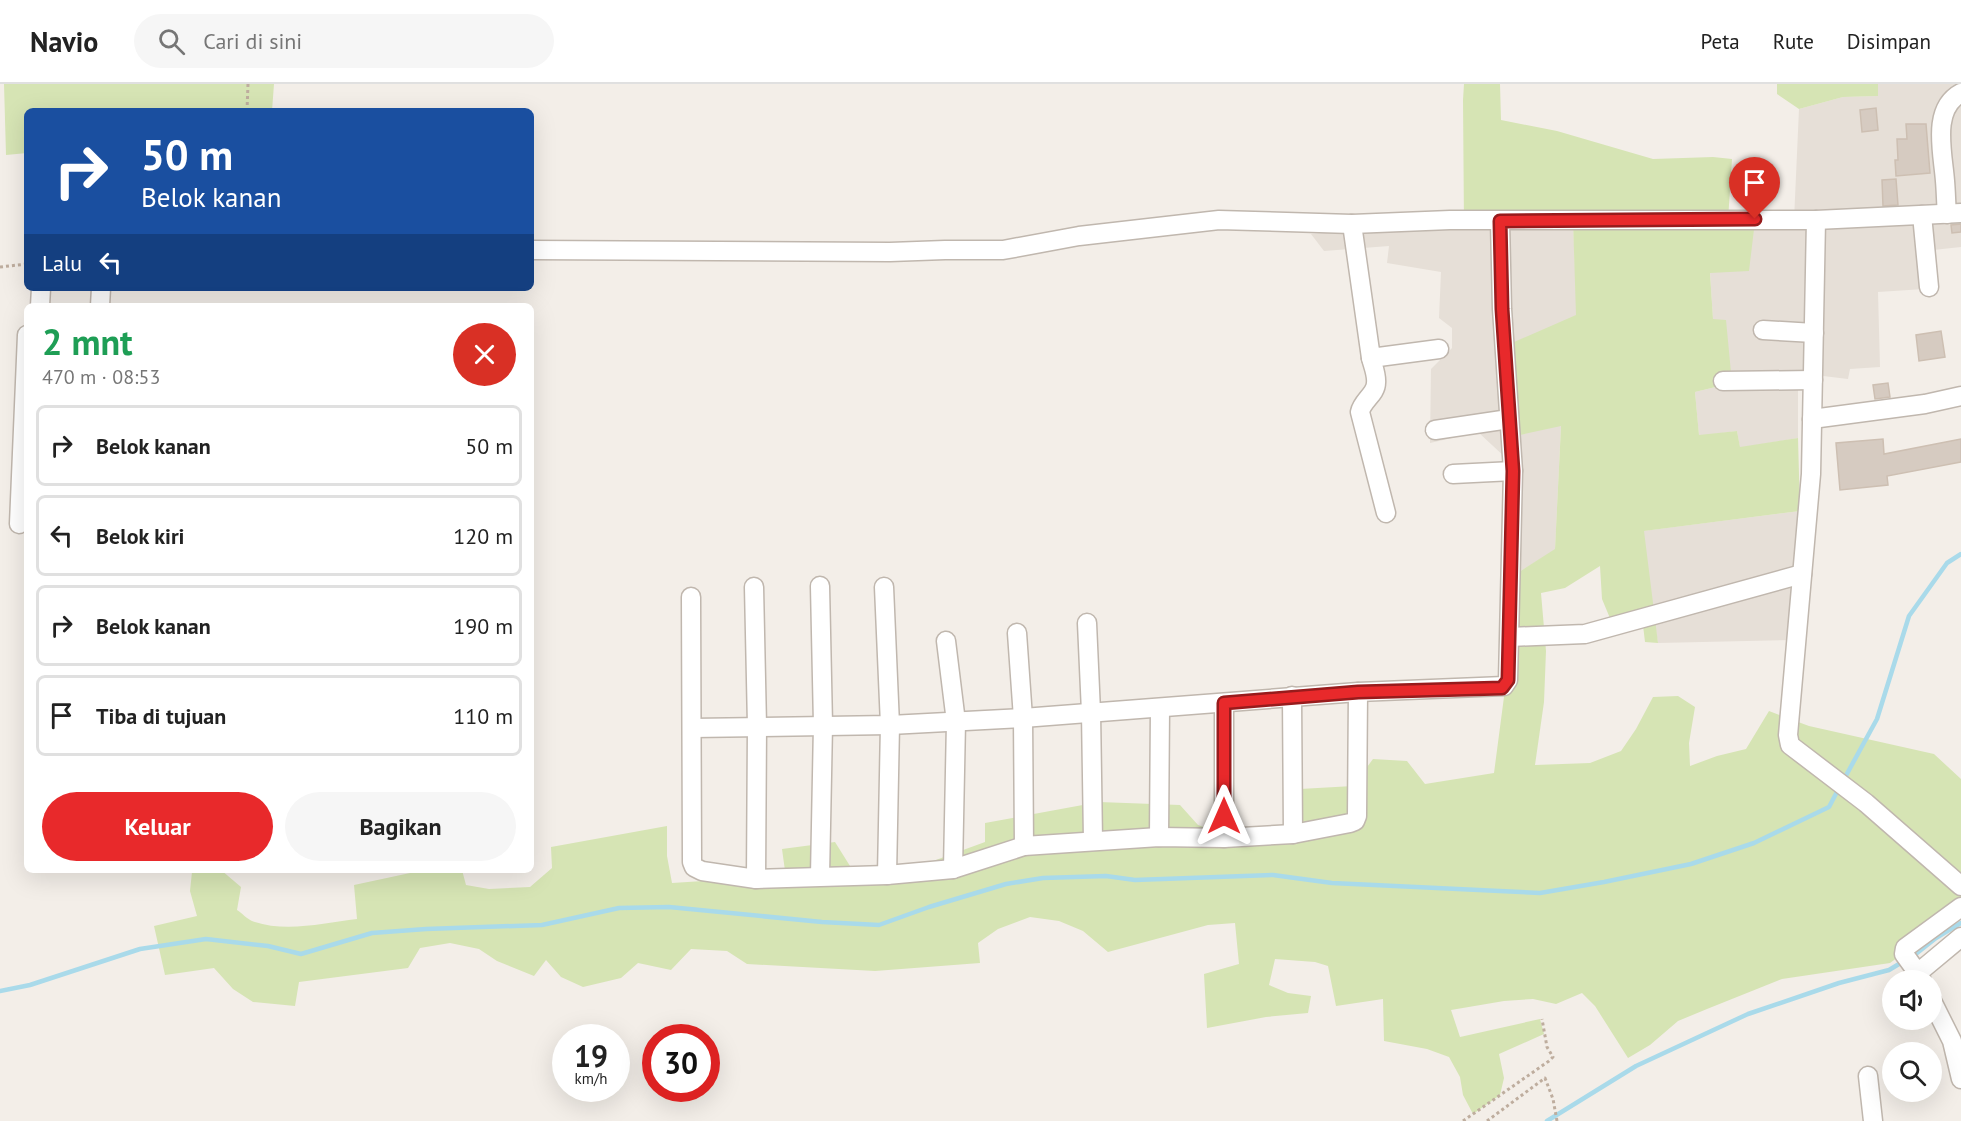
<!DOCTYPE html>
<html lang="id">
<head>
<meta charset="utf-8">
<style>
  :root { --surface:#fff; --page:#f6f6f6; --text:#222; --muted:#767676; --line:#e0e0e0; --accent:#e8292b }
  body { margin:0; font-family:"PT Sans",sans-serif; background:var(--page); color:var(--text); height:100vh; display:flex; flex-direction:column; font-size:22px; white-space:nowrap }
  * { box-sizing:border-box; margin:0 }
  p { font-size:20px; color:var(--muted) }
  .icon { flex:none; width:33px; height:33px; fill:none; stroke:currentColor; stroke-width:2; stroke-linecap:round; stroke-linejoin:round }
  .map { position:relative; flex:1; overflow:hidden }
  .panel { position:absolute; left:24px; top:219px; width:510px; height:570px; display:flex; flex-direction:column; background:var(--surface); border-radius:9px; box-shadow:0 6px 24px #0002 }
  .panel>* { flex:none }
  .guide { position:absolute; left:24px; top:24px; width:510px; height:183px; border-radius:9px; box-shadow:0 6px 24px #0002; background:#1a4fa0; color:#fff; overflow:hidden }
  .fabs { position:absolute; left:1882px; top:886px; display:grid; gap:12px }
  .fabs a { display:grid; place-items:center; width:60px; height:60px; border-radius:50%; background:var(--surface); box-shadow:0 6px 24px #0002; font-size:30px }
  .speed { position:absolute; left:552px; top:940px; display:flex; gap:12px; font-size:30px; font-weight:700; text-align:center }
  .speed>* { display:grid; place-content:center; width:78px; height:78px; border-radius:50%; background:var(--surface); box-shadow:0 6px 24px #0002; line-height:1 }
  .speed small { font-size:15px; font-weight:400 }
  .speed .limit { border:9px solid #d22; background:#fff; color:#111 }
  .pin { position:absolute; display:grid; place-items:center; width:51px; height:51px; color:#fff; margin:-62px -26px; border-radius:50% 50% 50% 0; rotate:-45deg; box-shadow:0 0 6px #0007 }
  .pin .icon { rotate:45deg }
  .me { position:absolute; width:66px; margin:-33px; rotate:0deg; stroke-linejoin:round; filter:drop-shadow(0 0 4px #0008) }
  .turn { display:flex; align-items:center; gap:21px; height:126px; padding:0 18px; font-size:27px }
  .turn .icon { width:78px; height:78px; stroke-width:2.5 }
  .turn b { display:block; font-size:42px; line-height:51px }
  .then { display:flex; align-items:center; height:57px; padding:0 18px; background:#0003; gap:12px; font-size:22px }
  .round { display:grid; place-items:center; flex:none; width:63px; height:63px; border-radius:32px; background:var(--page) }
  .head { display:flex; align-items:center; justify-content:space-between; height:102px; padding:0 18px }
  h1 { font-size:36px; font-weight:800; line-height:45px; color:#1e9e55 }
  .cta { display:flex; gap:12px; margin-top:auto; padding:12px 18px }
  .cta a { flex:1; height:69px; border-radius:36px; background:var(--accent); color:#fff; font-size:24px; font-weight:800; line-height:69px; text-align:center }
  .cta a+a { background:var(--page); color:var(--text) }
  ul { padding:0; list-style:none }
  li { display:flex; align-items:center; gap:18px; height:81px; margin:0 12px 9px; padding:0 6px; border:3px solid var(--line); border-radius:9px }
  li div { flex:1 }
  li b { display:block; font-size:22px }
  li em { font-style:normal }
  header { display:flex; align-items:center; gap:36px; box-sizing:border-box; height:84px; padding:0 30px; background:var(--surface); border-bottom:2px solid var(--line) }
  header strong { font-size:28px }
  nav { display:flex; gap:33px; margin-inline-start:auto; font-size:21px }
  .search { width:420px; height:54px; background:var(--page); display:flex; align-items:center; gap:15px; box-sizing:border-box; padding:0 21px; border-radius:33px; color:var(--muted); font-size:22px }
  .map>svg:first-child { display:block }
  .residential { fill:#e6dfd7 }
  .green { fill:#d6e4b4 }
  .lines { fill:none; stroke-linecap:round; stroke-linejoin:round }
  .stream { stroke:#a9daea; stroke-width:4.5 }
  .building { fill:#d6cbc1; stroke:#cdbfb2; stroke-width:1.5 }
  .minor-casing { stroke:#c0b7ae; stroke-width:21 }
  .path { stroke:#bead9e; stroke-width:3; stroke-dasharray:3 3; stroke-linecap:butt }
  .minor { stroke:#fff; stroke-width:18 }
  .route-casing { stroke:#971b1c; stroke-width:15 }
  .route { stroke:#e8292b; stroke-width:10 }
</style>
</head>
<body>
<header>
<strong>Navio</strong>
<div class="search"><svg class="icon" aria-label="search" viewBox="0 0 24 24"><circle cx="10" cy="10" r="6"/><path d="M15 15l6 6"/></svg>Cari di sini</div>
<nav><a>Peta</a><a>Rute</a><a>Disimpan</a></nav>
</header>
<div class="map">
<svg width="1961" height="1037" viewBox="0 0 1961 1037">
  <rect width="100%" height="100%" fill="#f3eee8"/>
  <!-- residential -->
  <g class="residential">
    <path d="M1878 0H1961V163L1924 167V205L1878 208 1880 283 1850 285 1848 295 1798 289V354L1740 364 1737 347 1699 352 1695 308 1732 299 1713 236 1710 188 1755 137 1794 136 1799 25 1843 13 1878 12Z"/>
    <path d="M1573 137 1577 231 1561 341 1555 466 1516 490 1507 375 1478 348 1430 359 1431 285 1452 264V244L1439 234 1441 188 1387 179 1389 162 1324 167 1311 150 1451 140Z"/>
    <path d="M1800 427 1794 556 1658 559 1648 500 1643 447Z"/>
  </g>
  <!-- green -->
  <g class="green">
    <path d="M4 0H274L272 27H27V69L6 71Z"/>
    <path d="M1464 0H1500L1501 36 1557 47 1653 75 1713 73 1732 75 1728 136 1755 137 1749 187 1710 189 1713 235 1726 236 1732 299 1695 308 1699 351 1737 347 1740 363 1798 354 1800 427 1644 447 1658 559 1645 558 1642 533 1612 539 1602 515 1600 482 1565 504 1541 509 1546 567 1544 618 1535 681 1590 679 1621 667 1636 645 1653 613 1678 612 1695 623 1689 659 1690 682 1717 672 1746 665 1769 627 1809 642 1934 670 1961 695V834L1931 849 1890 879 1782 895 1707 925 1678 937 1650 961 1628 974 1595 922 1582 909 1556 920 1533 915 1504 917 1451 926 1460 953 1540 935 1544 950 1499 970 1504 994 1500 1011 1473 1030 1463 1011 1460 993 1449 973 1427 965 1384 957 1383 915 1336 922 1328 882 1315 878 1275 875 1269 901 1288 909 1311 912 1308 929 1266 933 1207 944 1204 890 1239 880 1235 839 1208 841 1108 868 1083 847 1059 837 1030 833 998 845 978 859 980 879 875 887 747 880 727 867 691 865 671 886 638 879 621 894 583 903 561 893 546 876 534 892 497 877 479 865 450 859 420 864 408 884 299 898 295 922 253 918 233 905 214 884 165 891 154 842 197 832 190 807 192 788 202 786H221L241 803 237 826C242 829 247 835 252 837 285 849 324 839 357 835L354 801 424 786H462L466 801 489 805 530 803 552 784 551 763 667 742V772L672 799 750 794H786L782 765 835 758 860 798 914 784 985 758V739L1099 718 1180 721 1198 741 1235 754 1283 745 1300 705 1353 702 1373 675 1407 677 1425 700 1494 689 1517 514 1516 490 1555 465 1561 342 1506 354 1505 262 1576 231 1573 137H1546L1507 146 1464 142 1463 16Z"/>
    <path d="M1777 0H1878V12L1843 13 1799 25 1777 10Z"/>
  </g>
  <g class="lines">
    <!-- stream -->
    <g class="stream">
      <path d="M1843 697 1877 635 1909 532 1947 479 1961 470"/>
      <path d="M1912 873 1936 854 1961 839"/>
      <path d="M0 907 30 901 140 865 206 855 268 862 301 870 372 849 426 845 542 841 619 824 669 823 822 838 879 841 929 823 1006 800 1043 794 1106 792 1135 796 1273 791 1332 799 1374 801 1540 809 1604 798 1691 780 1754 759 1829 723 1839 704"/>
      <path d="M1547 1037 1636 982 1748 930 1839 899 1889 886 1904 877"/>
    </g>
  </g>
  <!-- building -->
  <g class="building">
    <path d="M1876 24 1878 46 1862 48 1860 26Z"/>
    <path d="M1906 40H1926L1930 89 1896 92 1895 76H1898L1897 55H1907Z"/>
    <path d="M1896 95 1898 121 1883 122 1882 96Z"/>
    <path d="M1961 140V148L1952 149 1951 141Z"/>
    <path d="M1941 247 1945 273 1919 277 1916 251Z"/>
    <path d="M1888 299 1890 313 1875 315 1873 301Z"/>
    <path d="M1883 355 1884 370 1961 355V378L1887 392 1888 401 1840 406 1836 359Z"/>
  </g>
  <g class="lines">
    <defs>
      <g id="minor">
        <path d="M1947 130C1946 119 1946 108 1945 97 1943 69 1931 25 1961 9"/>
        <path d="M1922 131 1929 203"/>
        <path d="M1816 136 1811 390 1788 651 1790 661 1866 719 1961 802"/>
        <path d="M1352 140 1371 274 1439 265"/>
        <path d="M531 166 890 168 945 166H1003L1079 152 1219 136 1352 140 1450 136H1816L1961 129"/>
        <path d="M40 222 41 204"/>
        <path d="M100 222 101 204"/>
        <path d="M1763 246 1814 249"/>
        <path d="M1371 274C1373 282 1377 291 1376 299 1376 310 1362 317 1360 328L1386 429"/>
        <path d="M1723 297 1813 296"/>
        <path d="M1812 335 1925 320 1961 312"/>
        <path d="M1435 346 1509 335"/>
        <path d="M1453 390 1513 387"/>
        <path d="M19 440 27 251"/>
        <path d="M820 502 823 641 820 792"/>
        <path d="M754 503 757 642 756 795"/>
        <path d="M884 503 890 641 887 791"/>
        <path d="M691 513 692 778 694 783 702 787 756 795 887 791 953 785 1024 762 1159 753 1224 754 1293 750 1350 739 1355 737 1357 732 1358 608"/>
        <path d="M1087 539 1091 628 1093 756"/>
        <path d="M1017 549 1023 634 1024 762"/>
        <path d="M1510 553 1585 550 1802 490"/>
        <path d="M946 557 956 638 953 785"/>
        <path d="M1292 612 1293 750"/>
        <path d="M692 644 890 641 1023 634 1358 608 1504 602 1508 596 1513 387 1502 225 1500 137"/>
        <path d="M1159 753 1160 624"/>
        <path d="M1224 754V619"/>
        <path d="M1917 888 1904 870 1905 864 1961 823"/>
        <path d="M1922 897 1917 888 1925 883 1961 853"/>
        <path d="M1932 917 1952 957 1961 995"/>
        <path d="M1868 992 1873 1037"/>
      </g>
    </defs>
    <!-- minor casing -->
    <use href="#minor" class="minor-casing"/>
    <!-- path -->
    <g class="path">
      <path d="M247 27 248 0"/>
      <path d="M0 183 27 180"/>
      <path d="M1463 1037 1549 977 1553 973 1547 963 1542 935"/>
      <path d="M1487 1037 1545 994 1553 1015 1557 1037"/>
    </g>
    <!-- minor -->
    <use href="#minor" class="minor"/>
  </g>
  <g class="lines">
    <defs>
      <path id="route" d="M1224 732V619L1358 608 1502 604 1508 596 1513 387 1502 225 1500 137 1755 135"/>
    </defs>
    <!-- route casing -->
    <use href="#route" class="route-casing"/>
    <!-- route -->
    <use href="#route" class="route"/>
  </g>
</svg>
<div class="fabs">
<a><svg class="icon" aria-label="sound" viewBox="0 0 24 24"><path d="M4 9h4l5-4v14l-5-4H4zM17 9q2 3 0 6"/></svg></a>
<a><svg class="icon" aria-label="search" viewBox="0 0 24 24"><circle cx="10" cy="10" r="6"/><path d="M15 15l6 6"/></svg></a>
</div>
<div class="speed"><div>19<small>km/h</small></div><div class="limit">30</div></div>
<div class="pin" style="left:1755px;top:135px;background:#d93025"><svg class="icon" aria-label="arrive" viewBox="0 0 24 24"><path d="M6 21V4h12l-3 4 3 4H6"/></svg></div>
<svg class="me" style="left:1224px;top:732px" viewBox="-20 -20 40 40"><path d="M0-17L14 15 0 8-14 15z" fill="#e8292b" stroke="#fff" stroke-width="4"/></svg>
<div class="guide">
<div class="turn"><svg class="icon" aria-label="right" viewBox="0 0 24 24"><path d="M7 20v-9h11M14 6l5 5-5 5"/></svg><div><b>50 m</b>Belok kanan</div></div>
<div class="then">Lalu<svg class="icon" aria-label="left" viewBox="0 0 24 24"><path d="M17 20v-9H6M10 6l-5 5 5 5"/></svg></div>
</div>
<section class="panel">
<div class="head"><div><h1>2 mnt</h1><p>470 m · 08:53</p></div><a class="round" style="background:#d93025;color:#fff"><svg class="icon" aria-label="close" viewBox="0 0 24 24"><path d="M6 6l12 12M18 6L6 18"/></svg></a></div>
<ul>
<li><svg class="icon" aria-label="right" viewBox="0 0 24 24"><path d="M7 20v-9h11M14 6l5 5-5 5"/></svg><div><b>Belok kanan</b></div><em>50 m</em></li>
<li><svg class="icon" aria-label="left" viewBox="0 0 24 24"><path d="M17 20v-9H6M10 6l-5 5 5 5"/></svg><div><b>Belok kiri</b></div><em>120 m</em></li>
<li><svg class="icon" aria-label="right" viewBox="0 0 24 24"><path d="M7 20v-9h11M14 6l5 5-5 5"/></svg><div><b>Belok kanan</b></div><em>190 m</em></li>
<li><svg class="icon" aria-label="arrive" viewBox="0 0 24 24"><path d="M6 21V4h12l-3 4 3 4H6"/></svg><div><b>Tiba di tujuan</b></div><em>110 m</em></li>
</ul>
<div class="cta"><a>Keluar</a><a>Bagikan</a></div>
</section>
</div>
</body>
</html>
